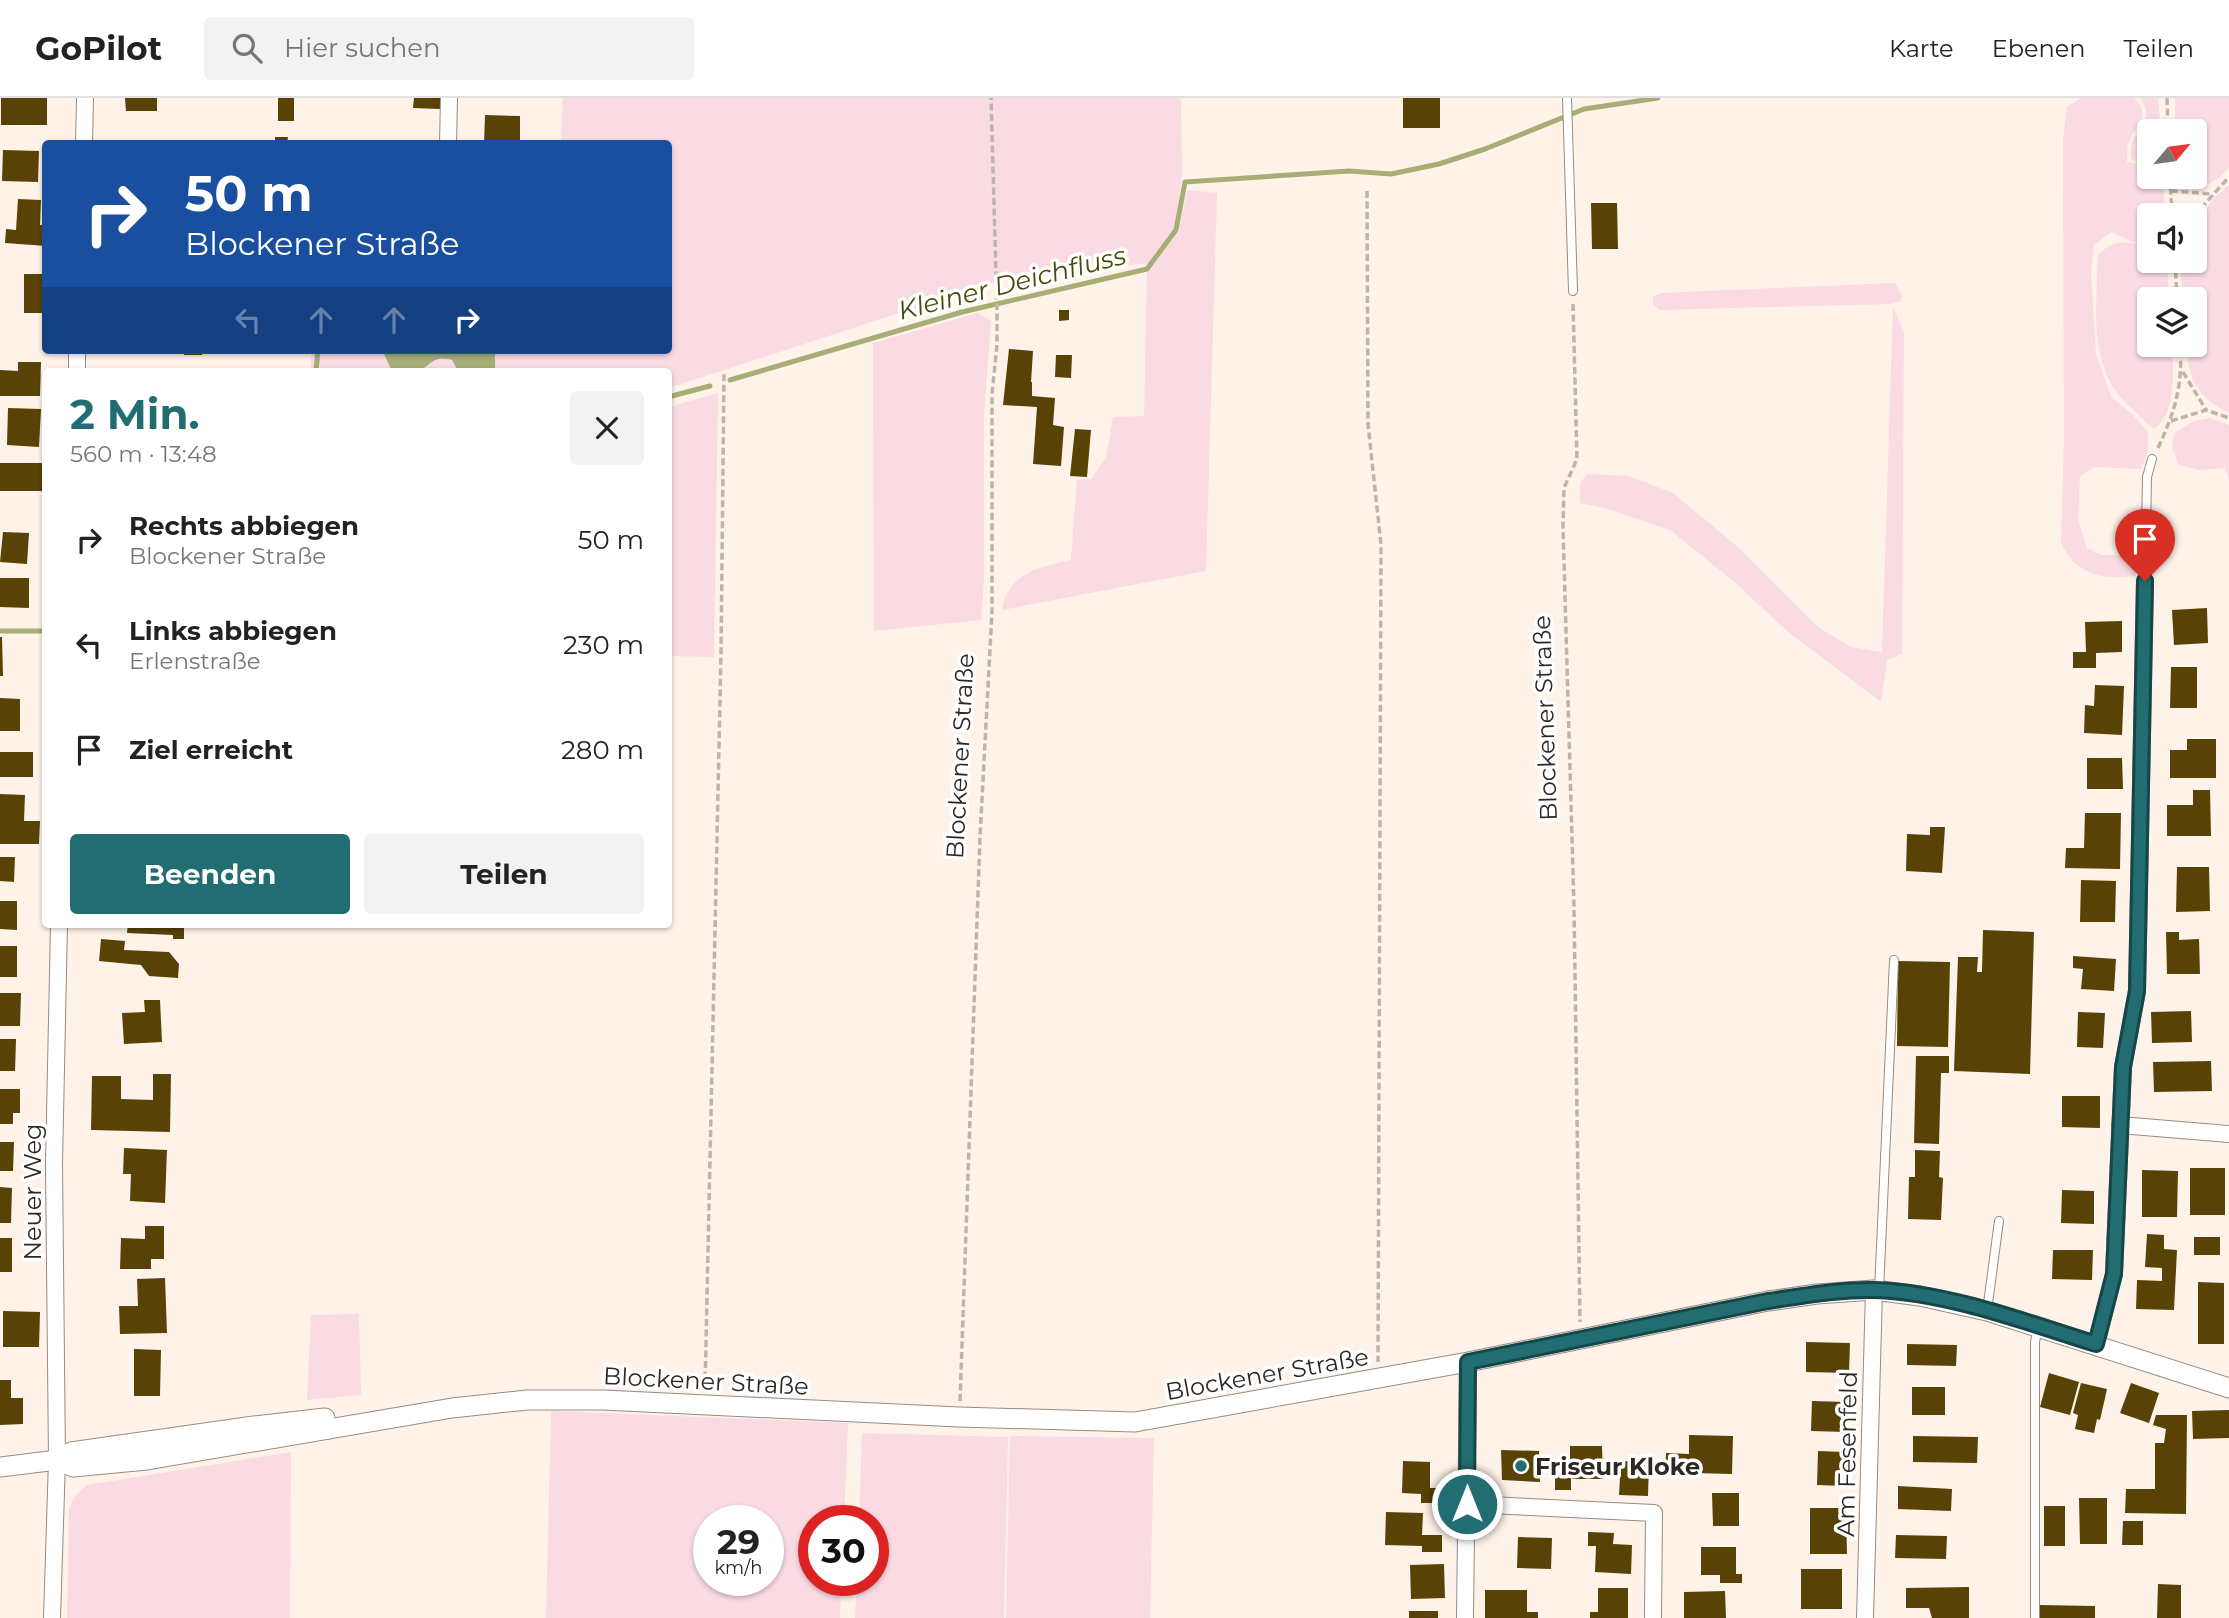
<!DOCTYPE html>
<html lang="de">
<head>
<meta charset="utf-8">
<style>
  :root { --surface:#fff; --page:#f2f2f2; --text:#222; --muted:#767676; --line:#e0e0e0; --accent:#216d71 }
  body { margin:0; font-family:Montserrat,sans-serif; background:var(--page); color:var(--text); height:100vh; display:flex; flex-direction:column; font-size:26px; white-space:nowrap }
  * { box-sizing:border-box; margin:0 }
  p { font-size:23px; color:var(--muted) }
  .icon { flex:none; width:38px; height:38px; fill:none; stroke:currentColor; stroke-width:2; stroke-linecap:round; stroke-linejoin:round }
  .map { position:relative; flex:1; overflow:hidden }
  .drawer { position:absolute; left:42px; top:270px; width:630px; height:560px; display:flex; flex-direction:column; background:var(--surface); border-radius:7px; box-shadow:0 2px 5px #0004 }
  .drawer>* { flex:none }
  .top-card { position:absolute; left:42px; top:42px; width:630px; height:214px; border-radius:7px; box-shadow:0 2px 5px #0004; background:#1a4fa0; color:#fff; overflow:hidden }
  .needle { width:46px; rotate:61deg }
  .tools { position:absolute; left:2137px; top:21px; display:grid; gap:14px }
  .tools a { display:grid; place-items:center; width:70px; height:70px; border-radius:7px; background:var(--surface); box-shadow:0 2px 5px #0004; font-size:35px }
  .speed { position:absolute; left:693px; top:1407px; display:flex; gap:14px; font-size:35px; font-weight:700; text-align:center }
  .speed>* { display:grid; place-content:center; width:91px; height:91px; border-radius:50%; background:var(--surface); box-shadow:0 2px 5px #0004; line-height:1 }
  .speed small { font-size:18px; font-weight:400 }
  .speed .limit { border:10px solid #d22; background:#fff; color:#111 }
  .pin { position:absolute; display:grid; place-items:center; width:60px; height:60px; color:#fff; margin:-72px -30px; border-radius:50% 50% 50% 0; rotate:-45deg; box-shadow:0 0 7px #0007 }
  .pin .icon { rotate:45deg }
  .me { position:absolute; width:77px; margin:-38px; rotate:0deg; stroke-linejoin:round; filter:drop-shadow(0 0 5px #0008) }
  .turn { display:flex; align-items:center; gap:24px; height:147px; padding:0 28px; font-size:32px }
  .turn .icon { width:91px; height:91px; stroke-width:2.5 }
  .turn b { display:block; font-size:49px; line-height:60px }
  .lanes { display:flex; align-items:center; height:66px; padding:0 28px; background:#0003; justify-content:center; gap:35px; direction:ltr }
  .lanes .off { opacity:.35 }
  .round { display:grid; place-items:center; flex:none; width:74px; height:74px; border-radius:7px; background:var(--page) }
  .head { display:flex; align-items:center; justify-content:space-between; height:119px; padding:0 28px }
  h1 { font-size:42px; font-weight:700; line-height:52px; color:var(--accent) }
  .action { display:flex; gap:14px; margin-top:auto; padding:14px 28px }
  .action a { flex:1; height:80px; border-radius:7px; background:var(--accent); color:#fff; font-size:28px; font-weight:700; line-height:80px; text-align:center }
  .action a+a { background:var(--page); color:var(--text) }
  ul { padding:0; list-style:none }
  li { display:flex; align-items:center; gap:21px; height:105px; padding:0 28px }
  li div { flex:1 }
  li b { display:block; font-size:26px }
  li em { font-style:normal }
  header { display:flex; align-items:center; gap:42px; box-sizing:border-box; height:98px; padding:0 35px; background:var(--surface); border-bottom:2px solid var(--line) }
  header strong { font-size:33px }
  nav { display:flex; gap:38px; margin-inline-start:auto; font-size:24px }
  .search { width:490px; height:63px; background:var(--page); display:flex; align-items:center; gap:18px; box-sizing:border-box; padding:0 24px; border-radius:7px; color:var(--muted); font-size:26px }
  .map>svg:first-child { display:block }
  .green { fill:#fadbe4; fill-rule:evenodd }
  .water { fill:#a6ae75 }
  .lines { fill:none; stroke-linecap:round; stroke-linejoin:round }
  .stream { stroke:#a6ae75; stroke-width:5 }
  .building { fill:#584206 }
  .service-casing { stroke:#998b81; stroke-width:10 }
  .minor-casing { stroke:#998b81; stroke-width:18 }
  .tertiary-casing { stroke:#998b81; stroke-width:21 }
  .path { stroke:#beb4ac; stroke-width:3.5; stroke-dasharray:7 3.5; stroke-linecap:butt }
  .service { stroke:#fff; stroke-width:8 }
  .minor { stroke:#fff; stroke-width:16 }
  .tertiary { stroke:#fff; stroke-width:19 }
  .route-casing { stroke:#154749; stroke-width:18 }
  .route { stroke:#216d71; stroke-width:12 }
  .poi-dot { fill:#216d71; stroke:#fff; stroke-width:2.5 }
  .labels { text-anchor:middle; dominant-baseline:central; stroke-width:7; stroke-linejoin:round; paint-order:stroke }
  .street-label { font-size:24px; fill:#2e2824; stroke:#fff }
  .poi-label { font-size:24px; font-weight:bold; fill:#2e2824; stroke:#fff; text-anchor:start }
  .water-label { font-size:26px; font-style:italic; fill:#464b06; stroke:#fff }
</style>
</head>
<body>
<header>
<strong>GoPilot</strong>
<div class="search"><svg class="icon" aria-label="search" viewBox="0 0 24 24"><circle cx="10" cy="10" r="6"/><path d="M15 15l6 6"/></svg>Hier suchen</div>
<nav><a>Karte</a><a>Ebenen</a><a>Teilen</a></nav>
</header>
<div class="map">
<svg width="2229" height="1520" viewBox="0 0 2229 1520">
  <rect width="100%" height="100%" fill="#fef2e9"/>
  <!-- green -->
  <g class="green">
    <path d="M563 0H1181L1182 78 1174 132 1149 165 991 185 669 290 668 273H495V252H668V46L561 45Z"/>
    <path d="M2081 0H2134C2153 19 2134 28 2128 46 2127 51 2127 59 2127 64L2139 66 2149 63V79H2162L2163 82 2165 117H2149V138L2133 144 2111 134 2094 147 2091 174 2096 256 2111 299 2132 316 2148 334V353L2141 371 2094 369 2080 378 2078 421 2087 450 2101 457H2130L2139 468 2135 478C2102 482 2076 477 2061 445L2064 340 2063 41 2067 9Z"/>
    <path d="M2140 0H2158L2161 33H2149V60L2139 64 2131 61C2131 57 2130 53 2131 49 2135 30 2157 22 2140 0Z"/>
    <path d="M2175 0H2229V70C2212 87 2201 94 2179 82V79H2194V33H2175Z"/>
    <path d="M2229 87V315C2196 299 2189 281 2186 247H2194V201H2183L2180 163H2194L2195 125 2215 99Z"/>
    <path d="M1187 92 1217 95 1206 473 1002 512C1008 475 1039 469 1071 462L1077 381H1091L1106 360 1113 319 1144 318 1147 171 1153 168 1179 133Z"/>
    <path d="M2149 142V163H2167L2169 201H2149V247H2172C2173 272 2177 315 2154 331 2141 319 2125 306 2115 292 2089 253 2097 201 2098 157 2121 135 2124 151 2149 142Z"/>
    <path d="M1893 185 1897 187 1902 198 1900 204 1889 206 1659 212 1653 206V199L1661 195Z"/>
    <path d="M1893 209 1904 234 1902 556 1887 562 1881 604 1787 533 1731 481 1670 432 1608 411 1580 405V385L1587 376 1629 378 1673 395 1739 450 1818 529 1851 549 1882 554Z"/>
    <path d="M978 215 991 223 984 316V481L981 522 874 533 873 245Z"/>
    <path d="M311 252H382L392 273H311Z"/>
    <path d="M444 260 452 262 458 273H416L436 261Z"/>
    <path d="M718 295 714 559 669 558V309Z"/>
    <path d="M2210 320 2229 327V383L2225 370 2199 372 2179 367 2172 350 2174 335 2194 323Z"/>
    <path d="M359 1216 361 1297 307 1302 311 1217Z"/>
    <path d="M551 1313 848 1325 844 1423H814V1482H841L840 1520H546ZM709 1423H768V1482H709Z"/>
    <path d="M862 1335 1008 1339 1004 1520H855L857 1482H873V1423H859Z"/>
    <path d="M1010 1338 1154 1340 1150 1520H1006Z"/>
    <path d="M291 1354 290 1520H67L69 1411 76 1397 87 1387Z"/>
  </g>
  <!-- water -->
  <path class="water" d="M382 252H495V273H458L452 262C428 257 433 270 415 273 408 274 399 273 392 273Z"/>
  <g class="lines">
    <!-- stream -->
    <g class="stream">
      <path d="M316 273 318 252"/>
      <path d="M730 282 962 214 1147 171 1176 132 1185 84 1349 73 1391 76 1439 66 1485 51 1584 11 1658 0"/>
      <path d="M668 299 710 288"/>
      <path d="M0 533H46"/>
    </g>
  </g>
  <!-- building -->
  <g class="building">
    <rect x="1" y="0" width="46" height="27"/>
    <path d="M125 0H157V13H126Z"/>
    <rect x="278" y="0" width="16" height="23"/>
    <path d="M414 0H440V11L413 10Z"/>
    <rect x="1403" y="0" width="37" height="30"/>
    <path d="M485 17 520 18V46H484Z"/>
    <path d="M275 39H288L287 46H275Z"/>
    <path d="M3 52 39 53 38 84 2 83Z"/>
    <path d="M18 101 41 102 40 127H46V148L5 145 6 131 16 132Z"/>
    <path d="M1591 105H1617L1618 151H1592Z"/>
    <rect x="24" y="176" width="22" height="39"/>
    <path d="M1059 212H1069V222L1059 223Z"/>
    <path d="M1009 251 1033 253 1031 284H1032V298L1055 300 1053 327 1064 329 1061 368 1033 366 1037 309 1003 307Z"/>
    <rect x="184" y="252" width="18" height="5"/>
    <path d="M1056 257H1072L1071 280 1055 279Z"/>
    <path d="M18 264H41L40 298H0V272L18 273Z"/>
    <path d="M8 310 41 311 39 349 7 347Z"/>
    <path d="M1075 331 1091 332 1087 379 1070 378Z"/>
    <rect x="0" y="365" width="44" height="28"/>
    <path d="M3 434 29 435 27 466 0 464Z"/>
    <path d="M0 480H29V510L0 509Z"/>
    <path d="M2207 510 2208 545 2174 547 2172 512Z"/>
    <path d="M2122 523V554L2096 555V570H2073V554H2086L2085 524Z"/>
    <path d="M0 539H2L3 578H0Z"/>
    <path d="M2171 569H2197V610H2170Z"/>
    <path d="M2095 587 2124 588 2122 637 2084 635 2085 607 2094 608Z"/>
    <path d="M0 600 20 601V633H0Z"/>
    <path d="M2187 641H2216V680H2170V652H2187Z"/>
    <rect x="0" y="654" width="33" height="25"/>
    <path d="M2087 660H2122L2123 691H2087Z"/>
    <path d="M2193 692H2210L2211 738H2167V707H2193Z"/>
    <path d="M0 696 25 697 24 723H40L39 746H0Z"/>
    <path d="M2085 715H2121L2120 771 2065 770 2066 750H2084Z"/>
    <path d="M1930 729H1945L1942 775 1906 773 1907 736 1930 737Z"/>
    <path d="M0 759H15L14 784 0 783Z"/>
    <path d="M2177 769H2209L2210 813 2176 814Z"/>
    <path d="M2081 782 2116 783 2115 824H2080Z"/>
    <path d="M0 803H17V832L0 831Z"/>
    <path d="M128 826H184V841H173V837L127 835Z"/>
    <path d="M1983 832 2034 834 2030 976 1954 973 1958 859H1978L1977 874H1982Z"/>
    <path d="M2166 834H2179V842L2199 841 2200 876H2167Z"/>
    <path d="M101 841 125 843 124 852 169 854 179 866 178 880 149 878 141 867 99 863Z"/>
    <rect x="0" y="848" width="17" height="31"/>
    <path d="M2073 858 2116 861 2114 893 2081 891 2083 871 2073 870Z"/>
    <path d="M1898 863 1950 864 1948 949 1897 948Z"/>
    <path d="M0 895H21L20 928H0Z"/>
    <path d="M144 902H160L162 944 124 946 122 915 145 914Z"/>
    <path d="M2191 913 2192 944 2152 945 2151 914Z"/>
    <path d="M2078 914 2105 915 2103 950 2077 949Z"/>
    <path d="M0 941H16L15 973H0Z"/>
    <path d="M1916 958H1949V975H1941L1939 1046 1914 1045Z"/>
    <path d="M2211 963 2212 993 2154 994 2153 964Z"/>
    <path d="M153 976H171L170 1034 91 1032 92 978H121V1001L153 1002Z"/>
    <path d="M0 991H20V1015H13V1026H0Z"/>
    <path d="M2062 998H2100V1030L2062 1029Z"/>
    <path d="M0 1044H14L13 1073H0Z"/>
    <path d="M124 1050 167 1052 165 1105 130 1103 131 1076H123Z"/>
    <path d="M1915 1052 1940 1053 1939 1079 1943 1080 1941 1122 1908 1121 1909 1079H1915Z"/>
    <rect x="2190" y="1070" width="35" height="47"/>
    <path d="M2142 1072 2178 1073 2177 1119H2142Z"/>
    <path d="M0 1089 12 1090 11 1125H0Z"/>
    <path d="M2062 1092 2094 1093V1126L2061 1125Z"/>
    <path d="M145 1128H164V1161H151V1171H120L121 1140 145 1141Z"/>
    <path d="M2147 1136 2164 1137V1151L2177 1152 2174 1212 2136 1211 2137 1182 2162 1183V1170L2145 1169Z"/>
    <rect x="2194" y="1139" width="26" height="18"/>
    <rect x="0" y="1140" width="12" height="34"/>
    <path d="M2053 1152H2093L2092 1182 2052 1181Z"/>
    <path d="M165 1180 167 1235 120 1236 119 1208H138L137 1181Z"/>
    <path d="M2198 1184 2224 1185V1246H2198Z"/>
    <path d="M3 1213 40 1214 39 1249H3Z"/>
    <path d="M1806 1244 1850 1245 1849 1275 1806 1274Z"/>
    <path d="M1907 1246 1957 1247 1956 1268 1907 1267Z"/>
    <path d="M134 1251 161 1252 160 1298H134Z"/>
    <path d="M2049 1275 2079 1284 2070 1317 2040 1309Z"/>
    <path d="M0 1282H11V1300H23V1326L0 1327Z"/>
    <path d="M2081 1285 2107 1291 2100 1322 2097 1321 2094 1335 2075 1331 2078 1317 2073 1315Z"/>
    <path d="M2131 1285 2159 1295 2149 1325 2120 1315Z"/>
    <rect x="1912" y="1289" width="33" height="28"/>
    <path d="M1812 1303 1847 1304 1846 1334 1811 1333Z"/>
    <path d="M2229 1312V1340L2193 1341 2192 1313Z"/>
    <path d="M2156 1317H2187L2186 1416 2125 1415 2126 1391H2155V1345H2164L2166 1331 2153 1327Z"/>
    <path d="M1689 1337 1733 1338 1732 1376 1692 1375V1379L1665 1378 1666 1355 1689 1356Z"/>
    <path d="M1913 1338 1978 1339 1977 1365 1913 1364Z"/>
    <path d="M1570 1348H1602L1603 1381H1571V1392H1555V1365H1570Z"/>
    <path d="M1501 1352 1539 1353 1540 1384 1502 1382Z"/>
    <path d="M1818 1353 1846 1354 1845 1388 1817 1387Z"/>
    <path d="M1403 1363 1430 1364V1390H1445V1405H1421V1396L1402 1395Z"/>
    <path d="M1621 1363 1649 1364 1648 1398 1619 1397Z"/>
    <path d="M1898 1388 1952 1391 1951 1413 1898 1411Z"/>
    <path d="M1712 1395H1739V1428H1713Z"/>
    <path d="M2079 1400H2107V1446H2080Z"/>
    <rect x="2044" y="1408" width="21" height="40"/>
    <path d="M1810 1410H1846L1847 1456H1810Z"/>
    <path d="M1386 1414 1423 1415 1422 1437H1442V1454H1422V1448L1385 1447Z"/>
    <path d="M2123 1423H2143V1447H2122Z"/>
    <path d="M1588 1434 1614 1435 1613 1446 1632 1447 1631 1476 1595 1474 1596 1448H1588Z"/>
    <path d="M1896 1437 1947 1438 1946 1461 1895 1460Z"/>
    <path d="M1518 1439 1552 1440 1551 1471 1517 1470Z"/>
    <path d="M1701 1449H1736V1476H1742V1485H1720V1477H1701Z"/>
    <path d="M1444 1466 1445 1500 1411 1501 1410 1467Z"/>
    <rect x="1801" y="1471" width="41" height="40"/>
    <path d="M2158 1486 2181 1487V1520H2157Z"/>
    <path d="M1969 1489V1520H1932L1929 1510H1906V1490Z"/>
    <path d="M1598 1490H1628V1520H1590V1514H1598Z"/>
    <path d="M1485 1492H1527V1514H1538V1520H1485Z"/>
    <path d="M1725 1493 1726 1520H1684V1494Z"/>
    <path d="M2039 1507 2095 1508V1520H2039Z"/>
    <rect x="1409" y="1513" width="29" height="7"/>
  </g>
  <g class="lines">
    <defs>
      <g id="service">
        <path d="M1567 0 1573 193"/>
        <path d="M2145 483 2147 379 2152 361"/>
        <path d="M1879 1193 1894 862"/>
        <path d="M1987 1213 1999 1123"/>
        <path d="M2035 1520V1244L2038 1229"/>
      </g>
      <g id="minor">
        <path d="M84 46 85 0"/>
        <path d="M448 46 449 0"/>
        <path d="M77 273V252"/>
        <path d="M2120 1027 2229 1036"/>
        <path d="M2096 1246 2114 1176 2123 969 2137 893 2145 483"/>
        <path d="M1467 1406 1654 1415 1653 1520"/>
        <path d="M52 1520 57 1362 54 1065 59 826"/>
        <path d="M1465 1520 1468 1264"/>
        <path d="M1865 1520 1874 1192"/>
      </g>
      <g id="tertiary">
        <path d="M57 1362 73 1369 147 1362 452 1310 527 1302H603L959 1319 1135 1324 1468 1264 1768 1203 1817 1196 1874 1192 1920 1198 1987 1213 2229 1290"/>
        <path d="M0 1369 57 1362 71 1354 254 1328 325 1320"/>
      </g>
    </defs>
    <!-- service casing -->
    <use href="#service" class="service-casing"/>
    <!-- minor casing -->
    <use href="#minor" class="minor-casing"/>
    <!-- tertiary casing -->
    <use href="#tertiary" class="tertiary-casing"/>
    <!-- path -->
    <g class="path">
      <path d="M2167 0 2168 33"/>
      <path d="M2170 79 2172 117"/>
      <path d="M1367 93 1368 326 1381 447 1378 1264"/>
      <path d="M2171 93 2211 96"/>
      <path d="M2194 118 2229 79"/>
      <path d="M2175 163 2177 201"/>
      <path d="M1573 206 1577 361 1564 390 1563 430 1574 809 1580 1224"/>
      <path d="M2183 274 2206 312"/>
      <path d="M2171 323 2206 312 2229 320"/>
      <path d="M2158 350C2175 313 2183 288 2180 247"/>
      <path d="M705 1291 721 557 724 276"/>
      <path d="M960 1303 980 739 992 514V296L997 247V210L991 0"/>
    </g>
    <!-- service -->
    <use href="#service" class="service"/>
    <!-- minor -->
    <use href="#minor" class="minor"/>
    <!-- tertiary -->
    <use href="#tertiary" class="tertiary"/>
  </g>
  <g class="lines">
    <defs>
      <path id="route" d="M1467 1406 1468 1264 1768 1203C1803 1198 1840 1191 1875 1192 1950 1195 2025 1224 2096 1246L2114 1176 2123 969 2137 893 2145 483"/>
    </defs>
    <!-- route casing -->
    <use href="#route" class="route-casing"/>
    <!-- route -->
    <use href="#route" class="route"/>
  </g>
  <!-- markers -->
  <circle class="poi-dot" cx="1521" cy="1368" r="7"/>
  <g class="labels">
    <!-- street labels -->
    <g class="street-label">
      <text transform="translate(1545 620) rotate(-92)">Blockener Straße</text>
      <text transform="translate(960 658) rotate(-87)">Blockener Straße</text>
      <text transform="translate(32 1094) rotate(-90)">Neuer Weg</text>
      <text transform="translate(1267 1276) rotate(-10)">Blockener Straße</text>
      <text transform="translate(706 1283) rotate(3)">Blockener Straße</text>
      <text transform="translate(1847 1356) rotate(-89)">Am Fesenfeld</text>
    </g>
    <!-- poi labels -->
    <g class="poi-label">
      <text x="1535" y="1368">Friseur Kloke</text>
    </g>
    <!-- water labels -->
    <g class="water-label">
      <text transform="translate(1012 185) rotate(-14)">Kleiner Deichfluss</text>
    </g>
  </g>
</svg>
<div class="tools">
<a><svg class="needle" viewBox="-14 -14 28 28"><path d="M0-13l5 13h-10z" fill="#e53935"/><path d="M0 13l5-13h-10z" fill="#767676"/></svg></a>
<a><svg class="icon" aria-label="sound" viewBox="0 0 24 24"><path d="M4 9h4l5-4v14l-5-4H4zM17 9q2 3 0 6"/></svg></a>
<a><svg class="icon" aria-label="layers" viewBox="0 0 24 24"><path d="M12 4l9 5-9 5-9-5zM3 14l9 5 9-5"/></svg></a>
</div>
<div class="speed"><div>29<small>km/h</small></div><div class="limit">30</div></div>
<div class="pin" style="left:2145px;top:483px;background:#d93025"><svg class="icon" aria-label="arrive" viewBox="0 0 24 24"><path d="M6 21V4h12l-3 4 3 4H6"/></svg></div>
<svg class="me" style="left:1467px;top:1406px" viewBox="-20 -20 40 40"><circle r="17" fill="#216d71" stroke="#fff" stroke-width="3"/><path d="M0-11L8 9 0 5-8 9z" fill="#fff"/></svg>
<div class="top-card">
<div class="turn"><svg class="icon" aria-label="right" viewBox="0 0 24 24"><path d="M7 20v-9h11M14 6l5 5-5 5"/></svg><div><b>50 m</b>Blockener Straße</div></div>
<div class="lanes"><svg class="icon off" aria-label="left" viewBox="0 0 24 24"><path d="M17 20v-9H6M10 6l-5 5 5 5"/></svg><svg class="icon off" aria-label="ahead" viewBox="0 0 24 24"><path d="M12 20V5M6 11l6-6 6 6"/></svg><svg class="icon off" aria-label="ahead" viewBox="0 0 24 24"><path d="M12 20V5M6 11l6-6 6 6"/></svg><svg class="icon" aria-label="right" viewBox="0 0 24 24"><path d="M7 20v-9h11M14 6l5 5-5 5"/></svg></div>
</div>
<section class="drawer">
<div class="head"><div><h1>2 Min.</h1><p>560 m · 13:48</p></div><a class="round"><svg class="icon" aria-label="close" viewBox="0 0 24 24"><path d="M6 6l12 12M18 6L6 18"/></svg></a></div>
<ul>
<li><svg class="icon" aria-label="right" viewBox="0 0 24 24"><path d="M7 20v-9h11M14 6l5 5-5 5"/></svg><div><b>Rechts abbiegen</b><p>Blockener Straße</p></div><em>50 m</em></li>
<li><svg class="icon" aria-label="left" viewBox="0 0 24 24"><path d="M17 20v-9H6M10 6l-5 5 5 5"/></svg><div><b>Links abbiegen</b><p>Erlenstraße</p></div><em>230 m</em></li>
<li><svg class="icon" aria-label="arrive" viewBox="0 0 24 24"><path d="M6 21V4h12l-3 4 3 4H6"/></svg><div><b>Ziel erreicht</b></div><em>280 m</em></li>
</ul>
<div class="action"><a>Beenden</a><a>Teilen</a></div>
</section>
</div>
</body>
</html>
